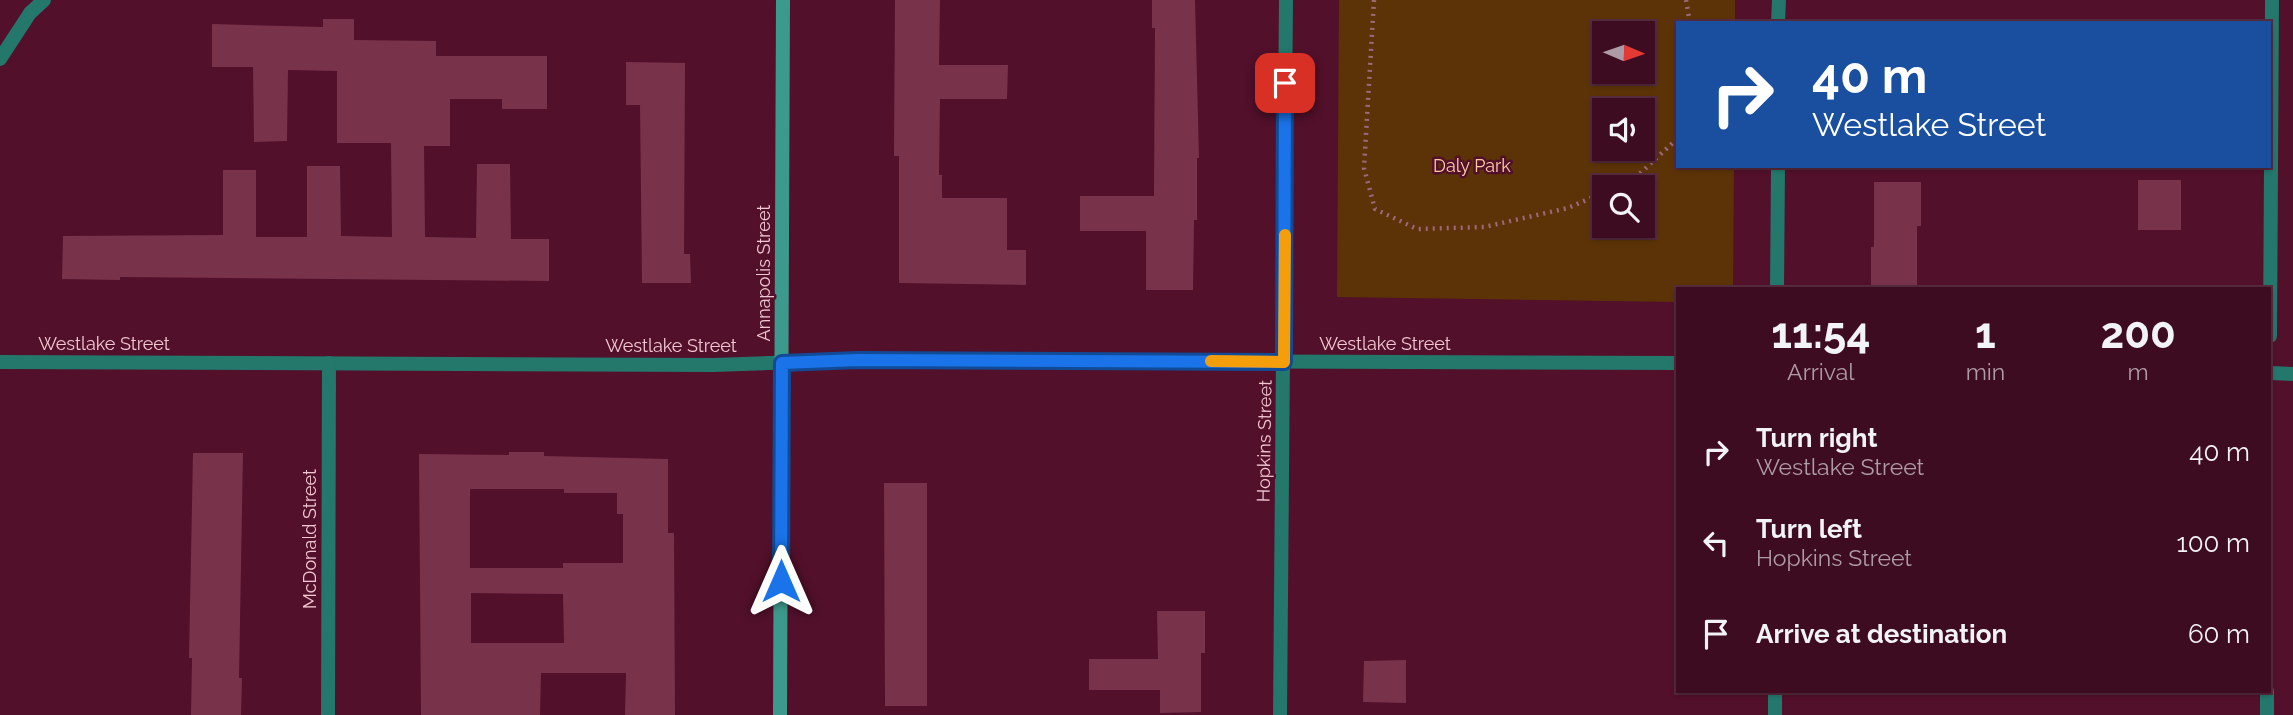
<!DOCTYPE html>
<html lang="en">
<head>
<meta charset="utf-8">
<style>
  :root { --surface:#3e0c20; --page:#451529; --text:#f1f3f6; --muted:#ad9ba5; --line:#572c3e }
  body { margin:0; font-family:Raleway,sans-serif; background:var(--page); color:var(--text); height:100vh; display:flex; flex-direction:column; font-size:26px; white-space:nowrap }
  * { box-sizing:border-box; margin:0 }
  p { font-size:23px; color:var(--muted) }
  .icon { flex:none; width:38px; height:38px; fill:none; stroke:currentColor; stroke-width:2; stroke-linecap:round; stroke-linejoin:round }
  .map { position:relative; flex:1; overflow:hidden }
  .side { position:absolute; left:1676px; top:287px; width:595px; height:406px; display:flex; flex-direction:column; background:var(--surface); border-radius:0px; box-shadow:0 2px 5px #0004,0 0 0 2px var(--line) }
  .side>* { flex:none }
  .guide { position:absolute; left:1676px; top:21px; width:595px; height:147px; border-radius:0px; box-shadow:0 2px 5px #0004,0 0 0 2px var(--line); background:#1a4fa0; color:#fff; overflow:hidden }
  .needle { width:46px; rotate:92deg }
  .controls { position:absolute; left:1592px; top:21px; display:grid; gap:14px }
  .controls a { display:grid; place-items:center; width:63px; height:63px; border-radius:0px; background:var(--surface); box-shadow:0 2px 5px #0004,0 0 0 2px var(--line); font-size:35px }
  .pin { position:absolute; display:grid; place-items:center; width:60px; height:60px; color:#fff; margin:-30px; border-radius:14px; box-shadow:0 4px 10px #0006 }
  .me { position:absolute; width:77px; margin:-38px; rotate:0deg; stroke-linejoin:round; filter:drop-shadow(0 0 5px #0008) }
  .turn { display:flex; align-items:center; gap:24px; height:147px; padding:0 21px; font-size:32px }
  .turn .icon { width:91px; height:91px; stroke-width:2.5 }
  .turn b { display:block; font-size:49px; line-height:60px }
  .eta { display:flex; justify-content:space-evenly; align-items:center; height:119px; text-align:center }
  .eta b { font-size:42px; font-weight:700; line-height:49px }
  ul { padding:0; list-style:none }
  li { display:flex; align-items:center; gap:21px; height:91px; padding:0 21px }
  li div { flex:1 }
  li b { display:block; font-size:26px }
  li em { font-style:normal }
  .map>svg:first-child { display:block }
  .green { fill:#5c3307; fill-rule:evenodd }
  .building { fill:#78334a; fill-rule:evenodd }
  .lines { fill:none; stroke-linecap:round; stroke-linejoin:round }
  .path { stroke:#9e687a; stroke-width:4.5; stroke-dasharray:2 5; stroke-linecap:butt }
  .street { stroke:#23776b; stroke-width:14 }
  .secondary { stroke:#3c9a8c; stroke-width:14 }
  .route-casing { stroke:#114b97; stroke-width:18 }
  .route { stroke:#1a73e8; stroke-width:12 }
  .slow { stroke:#f59e0b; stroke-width:12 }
  .labels { text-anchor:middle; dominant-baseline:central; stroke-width:5; stroke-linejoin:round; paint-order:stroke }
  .park-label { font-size:18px; fill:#fecda4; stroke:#52102a }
  .street-label { font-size:18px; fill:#f1c7d1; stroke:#52102a }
</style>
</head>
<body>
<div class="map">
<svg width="2293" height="715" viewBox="0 0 2293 715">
  <rect width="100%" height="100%" fill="#52102a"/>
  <!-- green -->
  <path class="green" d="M1339 0H1735V23H1678V166H1734L1733 289H1678V302L1337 297ZM1605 33H1643V72H1605ZM1643 110V149H1605V110ZM1605 187H1643V226H1605Z"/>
  <!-- building -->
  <g class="building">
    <path d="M895 0H940L939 65H1008L1007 99H940L939 175H942V198H1007V250H1026V285L899 283V156H894Z"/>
    <path d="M1152 0H1195L1199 158H1197V220H1194L1193 290H1146V231H1080V196H1154L1155 28H1152Z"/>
    <path d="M323 19H354V40L436 41V56H547V109H502V99H450V146H424L425 237 476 238 477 164H510L511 239H549V281L120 277V280L62 279 63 236 223 235V170H256V237H307V166H340L341 236 392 237 391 143H337V71L288 70 287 141 254 142 253 67H212V24L323 27Z"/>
    <path d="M626 62 685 63 684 254H690L691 283H642L640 105H626Z"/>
    <rect x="2138" y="180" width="43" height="50"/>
    <path d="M1874 182H1921V226H1917V289H1871V247H1874Z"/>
    <path d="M509 452H544V456L668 459V533H674L675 715H625L626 673H541L540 715H421L419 454 509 455ZM470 489H564V493H617V514H623V563H563V568H470ZM471 593 563 594 564 643H471Z"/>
    <path d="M193 453H243L239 678H242L241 715H191L192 658H189Z"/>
    <path d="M884 483H927V706H885Z"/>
    <path d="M1157 611H1205V653H1201V712L1160 713V690H1089V659H1158Z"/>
    <path d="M1406 660V703L1363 702 1364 661Z"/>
  </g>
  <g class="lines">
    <!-- path -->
    <g class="path">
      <path d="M1374 0 1364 168 1375 209 1417 229 1484 227 1568 208 1605 192"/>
      <path d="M1686 0 1690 23"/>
      <path d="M1616 187 1633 180 1678 138"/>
    </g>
    <!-- street -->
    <g class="street">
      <path d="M1778 23 1779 0"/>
      <path d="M0 59 30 13 44 0"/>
      <path d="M1777 289 1778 166"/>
      <path d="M2270 336 2272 0"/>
      <path d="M0 362 714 365 858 360 1678 363"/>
      <path d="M2270 373 2293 374"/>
      <path d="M328 715 329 363"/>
      <path d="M1280 715 1286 0"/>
      <path d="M1775 715V691"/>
      <path d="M2267 715V691"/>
    </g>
    <!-- secondary -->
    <path class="secondary" d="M780 715 783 0"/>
  </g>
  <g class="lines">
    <defs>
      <path id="route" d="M781 581 782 363 858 360 1284 362 1285 83"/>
    </defs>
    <!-- route casing -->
    <use href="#route" class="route-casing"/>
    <!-- route -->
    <use href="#route" class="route"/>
    <!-- slow -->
    <path class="slow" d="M1211 361 1284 362 1285 235"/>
  </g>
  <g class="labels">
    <!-- park labels -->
    <g class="park-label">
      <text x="1472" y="165">Daly Park</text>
    </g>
    <!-- street labels -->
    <g class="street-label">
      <text transform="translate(763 273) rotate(-90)">Annapolis Street</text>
      <text x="104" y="343">Westlake Street</text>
      <text x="1385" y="343">Westlake Street</text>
      <text x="671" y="345">Westlake Street</text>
      <text transform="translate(1264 441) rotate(-89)">Hopkins Street</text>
      <text transform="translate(309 539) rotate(-90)">McDonald Street</text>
    </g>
  </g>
</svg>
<div class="controls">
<a><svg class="needle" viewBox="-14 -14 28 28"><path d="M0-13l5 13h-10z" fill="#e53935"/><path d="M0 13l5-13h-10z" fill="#ad9ba5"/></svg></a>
<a><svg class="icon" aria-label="sound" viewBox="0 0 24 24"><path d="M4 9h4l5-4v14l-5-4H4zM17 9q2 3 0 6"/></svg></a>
<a><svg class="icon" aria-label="search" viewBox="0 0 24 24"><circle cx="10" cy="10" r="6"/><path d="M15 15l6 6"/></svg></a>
</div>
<div class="pin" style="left:1285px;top:83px;background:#d93025"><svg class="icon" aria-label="arrive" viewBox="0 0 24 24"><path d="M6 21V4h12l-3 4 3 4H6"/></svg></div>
<svg class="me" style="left:781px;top:581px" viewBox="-20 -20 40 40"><path d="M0-17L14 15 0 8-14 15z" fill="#1a73e8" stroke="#fff" stroke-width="4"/></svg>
<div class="guide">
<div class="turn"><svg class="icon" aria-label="right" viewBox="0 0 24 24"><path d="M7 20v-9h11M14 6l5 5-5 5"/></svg><div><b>40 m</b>Westlake Street</div></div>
</div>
<section class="side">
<div class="eta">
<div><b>11:54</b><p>Arrival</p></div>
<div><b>1</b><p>min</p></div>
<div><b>200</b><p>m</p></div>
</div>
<ul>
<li><svg class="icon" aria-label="right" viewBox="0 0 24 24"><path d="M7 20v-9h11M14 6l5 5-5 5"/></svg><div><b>Turn right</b><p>Westlake Street</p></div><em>40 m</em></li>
<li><svg class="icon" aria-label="left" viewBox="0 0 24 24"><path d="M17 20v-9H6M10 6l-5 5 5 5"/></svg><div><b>Turn left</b><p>Hopkins Street</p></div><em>100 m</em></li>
<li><svg class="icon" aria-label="arrive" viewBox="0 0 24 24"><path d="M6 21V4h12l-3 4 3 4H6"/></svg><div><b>Arrive at destination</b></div><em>60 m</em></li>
</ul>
</section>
</div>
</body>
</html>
